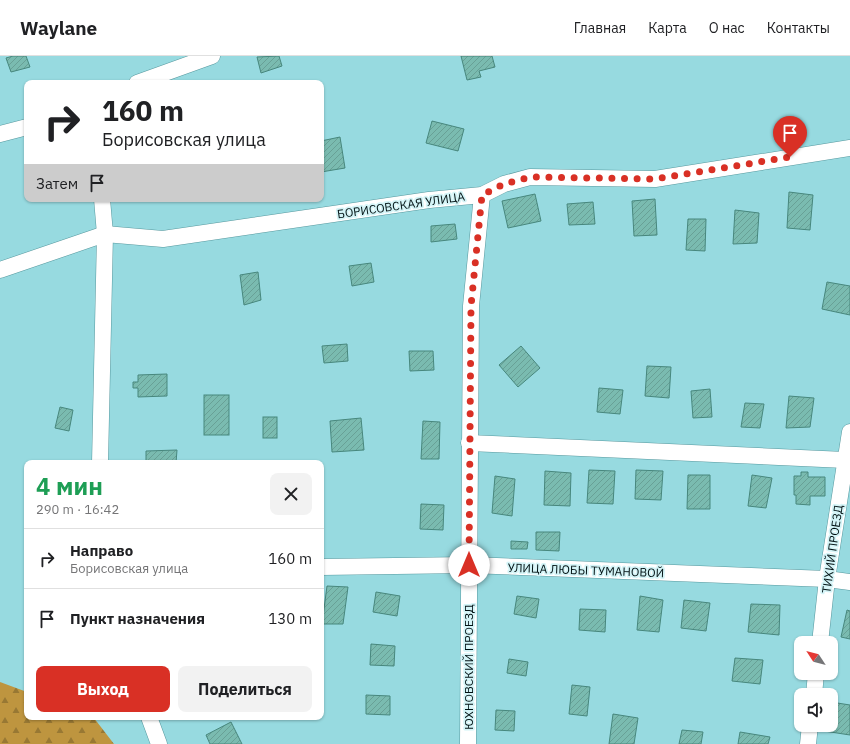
<!DOCTYPE html>
<html lang="ru">
<head>
<meta charset="utf-8">
<style>
  :root { --surface:#fff; --page:#f2f2f2; --text:#202124; --muted:#757577; --line:#e0e0e0; --accent:#d93025 }
  body { margin:0; font-family:"IBM Plex Sans",sans-serif; background:var(--page); color:var(--text); height:100vh; display:flex; flex-direction:column; font-size:15px; white-space:nowrap }
  * { box-sizing:border-box; margin:0 }
  p { font-size:13px; color:var(--muted) }
  .icon { flex:none; width:22px; height:22px; fill:none; stroke:currentColor; stroke-width:2; stroke-linecap:round; stroke-linejoin:round }
  .map { position:relative; flex:1; overflow:hidden }
  .details { position:absolute; left:24px; top:404px; width:300px; height:260px; display:flex; flex-direction:column; background:var(--surface); border-radius:8px; box-shadow:0 1px 3px #0004 }
  .details>* { flex:none }
  .top-card { position:absolute; left:24px; top:24px; width:300px; height:122px; border-radius:8px; box-shadow:0 1px 3px #0004; background:#fff; color:var(--text); overflow:hidden }
  .needle { width:26px; rotate:306deg }
  .buttons { position:absolute; left:794px; top:580px; display:grid; gap:8px }
  .buttons a { display:grid; place-items:center; width:44px; height:44px; border-radius:8px; background:var(--surface); box-shadow:0 1px 3px #0004; font-size:20px }
  .pin { position:absolute; display:grid; place-items:center; width:34px; height:34px; color:#fff; margin:-41px -17px; border-radius:50% 50% 50% 0; rotate:-45deg; box-shadow:0 0 4px #0007 }
  .pin .icon { rotate:45deg }
  .me { position:absolute; width:44px; margin:-22px; rotate:0deg; stroke-linejoin:round; filter:drop-shadow(0 0 3px #0008) }
  .turn { display:flex; align-items:center; gap:14px; height:84px; padding:0 12px; font-size:18px }
  .turn .icon { width:52px; height:52px; stroke-width:2.5 }
  .turn b { display:block; font-size:28px; line-height:34px }
  .then { display:flex; align-items:center; height:38px; padding:0 12px; background:#0003; gap:8px; font-size:15px }
  .round { display:grid; place-items:center; flex:none; width:42px; height:42px; border-radius:8px; background:var(--page) }
  .overview { display:flex; align-items:center; justify-content:space-between; height:68px; padding:0 12px }
  h1 { font-size:24px; font-weight:700; line-height:30px; color:#1e9e55 }
  .button { display:flex; gap:8px; margin-top:auto; padding:8px 12px }
  .button a { flex:1; height:46px; border-radius:8px; background:var(--accent); color:#fff; font-size:16px; font-weight:700; line-height:46px; text-align:center }
  .button a+a { background:var(--page); color:var(--text) }
  ul { padding:0; list-style:none }
  li { display:flex; align-items:center; gap:12px; height:60px; padding:0 12px; border-top:1px solid var(--line) }
  li div { flex:1 }
  li b { display:block; font-size:15px }
  li em { font-style:normal }
  header { display:flex; align-items:center; gap:24px; box-sizing:border-box; height:56px; padding:0 20px; background:var(--surface); border-bottom:1px solid var(--line) }
  header strong { font-size:19px }
  nav { display:flex; gap:22px; margin-inline-start:auto; font-size:14px }
  .map>svg:first-child { display:block }
  .forest { fill:url(#forest-firs) }
  .building { fill:url(#building-hatch); stroke:#47877d }
  .lines { fill:none; stroke-linecap:round; stroke-linejoin:round }
  .minor-casing { stroke:#56989e; stroke-width:17 }
  .minor { stroke:#fff; stroke-width:16 }
  .route { stroke:#d93025; stroke-width:7; stroke-dasharray:0 12.6 }
  .labels { text-anchor:middle; dominant-baseline:central; stroke-width:3.5; stroke-linejoin:round; paint-order:stroke }
  .street-label { font-size:12px; fill:#001012; stroke:#d4f4f7 }
</style>
</head>
<body>
<header>
<strong>Waylane</strong>
<nav><a>Главная</a><a>Карта</a><a>О нас</a><a>Контакты</a></nav>
</header>
<div class="map">
<svg width="850" height="688" viewBox="0 0 850 688">
  <defs>
    <pattern id="forest-firs" width="22" height="20" patternUnits="userSpaceOnUse"><rect width="22" height="20" fill="#be953f"/><path d="M5 1l3.5 6h-7zM16 11l3.5 6h-7z" fill="#987833"/></pattern>
    <pattern id="building-hatch" width="6" height="6" patternUnits="userSpaceOnUse"><rect width="6" height="6" fill="#7abbb0"/><path d="M-1 1l2-2M0 6l6-6M5 7l2-2" fill="none" stroke="#68a096"/></pattern>
  </defs>
  <rect width="100%" height="100%" fill="#97dae0"/>
  <!-- forest -->
  <path class="forest" d="M0 626 27 636V661H92L94 662 114 688H0Z"/>
  <!-- building -->
  <g class="building">
    <path d="M13 0H26L30 11 11 16 6 2Z"/>
    <path d="M279 0 282 10 261 17 257 1Z"/>
    <path d="M461 0H492L495 11 479 15 481 21 467 24Z"/>
    <path d="M432 65 464 73 458 95 426 87Z"/>
    <path d="M340 81 345 112 321 116V85Z"/>
    <path d="M789 136 813 139 810 174 787 172Z"/>
    <path d="M535 138 541 165 508 172 502 145Z"/>
    <path d="M655 143 657 179 634 180 632 145Z"/>
    <path d="M593 146 595 168 569 169 567 148Z"/>
    <path d="M735 154 759 157 757 187 733 188Z"/>
    <path d="M688 163H706L705 195 686 194Z"/>
    <path d="M455 168 457 183 431 186V170Z"/>
    <path d="M371 207 374 226 352 230 349 210Z"/>
    <path d="M258 216 261 244 244 249 240 219Z"/>
    <path d="M827 226 850 230V259L822 253Z"/>
    <path d="M347 288 348 305 324 307 322 290Z"/>
    <path d="M521 290 540 312 518 331 499 309Z"/>
    <path d="M409 295H433L434 314 410 315Z"/>
    <path d="M647 310 671 311 669 342 645 340Z"/>
    <path d="M167 318V340L138 341V332H133V326H138V319Z"/>
    <path d="M599 332 623 334 620 358 597 356Z"/>
    <path d="M710 333 712 361 693 362 691 335Z"/>
    <rect x="204" y="339" width="25" height="40"/>
    <path d="M789 340 814 342 810 371 786 372Z"/>
    <path d="M745 347 764 348 760 372 741 371Z"/>
    <path d="M60 351 73 354 69 375 55 372Z"/>
    <rect x="263" y="361" width="14" height="21"/>
    <path d="M361 362 364 394 332 396 330 365Z"/>
    <path d="M423 365 440 366 439 403H421Z"/>
    <path d="M177 394 176 407H146V395Z"/>
    <path d="M589 414 615 415 613 448 587 447Z"/>
    <path d="M636 414 663 415 661 444 635 443Z"/>
    <path d="M545 415 571 417 570 450 544 449Z"/>
    <path d="M801 416H808V421H825V440H810V449L796 448V439H794V420H801Z"/>
    <path d="M688 419H710V453H687Z"/>
    <path d="M752 419 772 422 766 452 748 450Z"/>
    <path d="M495 420 515 423 512 460 492 457Z"/>
    <path d="M421 448 444 449 443 474 420 473Z"/>
    <path d="M536 476H560L559 495 536 494Z"/>
    <path d="M511 485 528 486 527 493H511Z"/>
    <path d="M327 530 348 531 343 568H322Z"/>
    <path d="M376 536 400 540 397 560 373 556Z"/>
    <path d="M517 540 539 543 536 562 514 558Z"/>
    <path d="M640 540 663 544 659 576 637 574Z"/>
    <path d="M684 544 710 547 706 575 681 572Z"/>
    <path d="M751 548 780 549 779 579 748 576Z"/>
    <path d="M580 553 606 554 605 576 579 574Z"/>
    <path d="M847 554 850 555V583L841 581Z"/>
    <path d="M371 588 395 590 394 610 370 609Z"/>
    <path d="M735 602 763 604 760 628 732 625Z"/>
    <path d="M509 603 528 606 526 620 507 617Z"/>
    <path d="M572 629 590 631 587 660 569 658Z"/>
    <path d="M366 639 390 640V659L366 658Z"/>
    <path d="M831 646 850 649V679L824 675 825 669H831Z"/>
    <path d="M496 654 515 655 514 675 495 674Z"/>
    <path d="M613 658 638 662 634 688H609Z"/>
    <path d="M231 666 242 688H210L206 679Z"/>
    <path d="M682 674 703 676 701 688H679Z"/>
    <path d="M740 676 770 681 768 688H738Z"/>
  </g>
  <g class="lines">
    <defs>
      <g id="minor">
        <path d="M137 27 212 0"/>
        <path d="M0 78 27 71"/>
        <path d="M0 214 105 178 163 183 429 144 482 139 504 128 530 121 655 123 850 92"/>
        <path d="M469 387 845 404"/>
        <path d="M100 407 105 178 102 143"/>
        <path d="M321 511 469 509 827 523 850 526"/>
        <path d="M820 587 827 523 850 376"/>
        <path d="M814 639 816 617"/>
        <path d="M149 661 159 688"/>
        <path d="M468 688 471 250 482 139"/>
        <path d="M808 688 810 669"/>
      </g>
    </defs>
    <!-- minor casing -->
    <use href="#minor" class="minor-casing"/>
    <!-- minor -->
    <use href="#minor" class="minor"/>
  </g>
  <g class="lines">
    <!-- route -->
    <path class="route" d="M469 509 471 250 482 139 504 128 530 121 655 123 790 101"/>
  </g>
  <g class="labels">
    <!-- street labels -->
    <g class="street-label">
      <text transform="translate(401 149) rotate(-8)">БОРИСОВСКАЯ УЛИЦА</text>
      <text transform="translate(832 493) rotate(-82)">ТИХИЙ ПРОЕЗД</text>
      <text transform="translate(586 514) rotate(2)">УЛИЦА ЛЮБЫ ТУМАНОВОЙ</text>
      <text transform="translate(468 611) rotate(-90)">ЮХНОВСКИЙ ПРОЕЗД</text>
    </g>
  </g>
</svg>
<div class="buttons">
<a><svg class="needle" viewBox="-14 -14 28 28"><path d="M0-13l5 13h-10z" fill="#e53935"/><path d="M0 13l5-13h-10z" fill="#757577"/></svg></a>
<a><svg class="icon" aria-label="sound" viewBox="0 0 24 24"><path d="M4 9h4l5-4v14l-5-4H4zM17 9q2 3 0 6"/></svg></a>
</div>
<div class="pin" style="left:790px;top:101px;background:#d93025"><svg class="icon" aria-label="arrive" viewBox="0 0 24 24"><path d="M6 21V4h12l-3 4 3 4H6"/></svg></div>
<svg class="me" style="left:469px;top:509px" viewBox="-20 -20 40 40"><circle r="19" fill="#fff"/><path d="M0-13L10 11 0 6-10 11z" fill="#d93025"/></svg>
<div class="top-card">
<div class="turn"><svg class="icon" aria-label="right" viewBox="0 0 24 24"><path d="M7 20v-9h11M14 6l5 5-5 5"/></svg><div><b>160 m</b>Борисовская улица</div></div>
<div class="then">Затем<svg class="icon" aria-label="arrive" viewBox="0 0 24 24"><path d="M6 21V4h12l-3 4 3 4H6"/></svg></div>
</div>
<section class="details">
<div class="overview"><div><h1>4 мин</h1><p>290 m · 16:42</p></div><a class="round"><svg class="icon" aria-label="close" viewBox="0 0 24 24"><path d="M6 6l12 12M18 6L6 18"/></svg></a></div>
<ul>
<li><svg class="icon" aria-label="right" viewBox="0 0 24 24"><path d="M7 20v-9h11M14 6l5 5-5 5"/></svg><div><b>Направо</b><p>Борисовская улица</p></div><em>160 m</em></li>
<li><svg class="icon" aria-label="arrive" viewBox="0 0 24 24"><path d="M6 21V4h12l-3 4 3 4H6"/></svg><div><b>Пункт назначения</b></div><em>130 m</em></li>
</ul>
<div class="button"><a>Выход</a><a>Поделиться</a></div>
</section>
</div>
</body>
</html>
